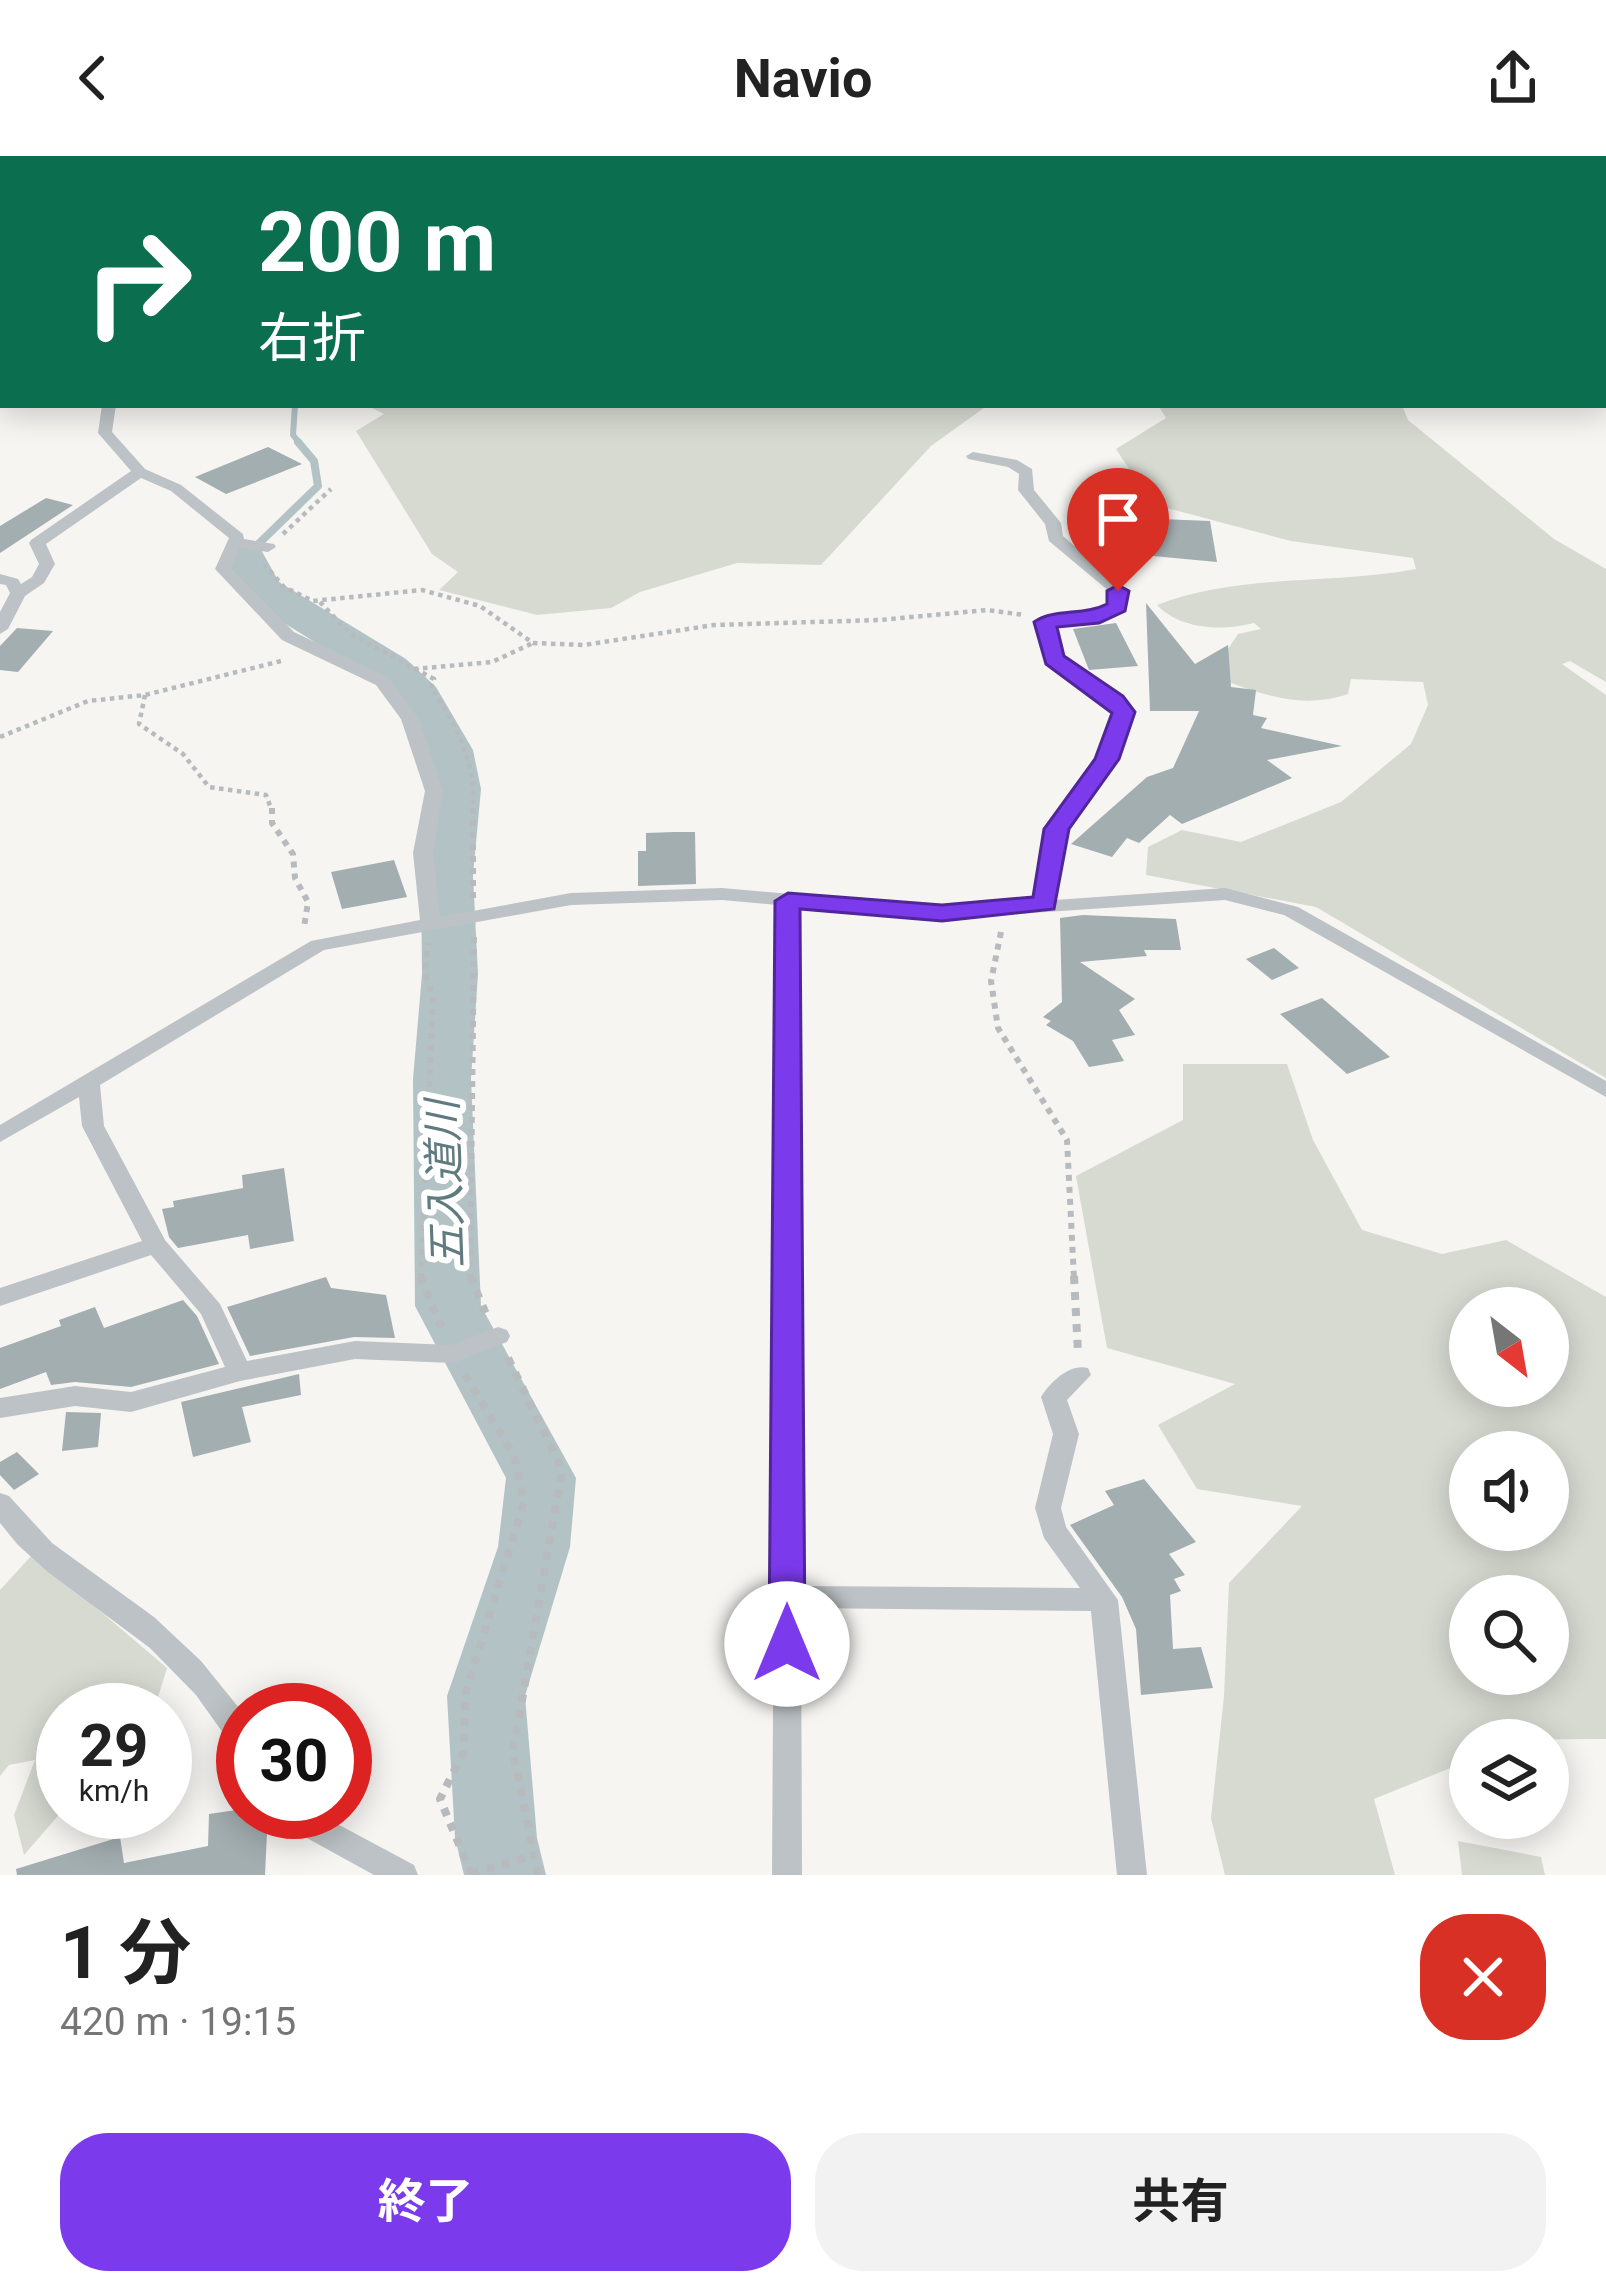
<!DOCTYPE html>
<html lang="ja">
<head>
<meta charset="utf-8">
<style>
  :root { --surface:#fff; --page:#f2f2f2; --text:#222; --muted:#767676; --accent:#7c3aed }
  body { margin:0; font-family:Roboto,"Noto Sans JP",sans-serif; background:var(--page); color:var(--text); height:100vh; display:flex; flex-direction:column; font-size:45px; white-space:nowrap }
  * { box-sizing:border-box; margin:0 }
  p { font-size:39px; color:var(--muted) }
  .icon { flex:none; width:66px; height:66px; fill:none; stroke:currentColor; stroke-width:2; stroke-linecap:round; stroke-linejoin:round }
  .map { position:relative; height:1719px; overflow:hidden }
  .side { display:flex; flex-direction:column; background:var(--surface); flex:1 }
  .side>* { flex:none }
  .top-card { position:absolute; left:0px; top:0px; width:1608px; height:252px; box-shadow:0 6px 30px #0003; background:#0b6e4f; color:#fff; overflow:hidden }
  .needle { width:78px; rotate:149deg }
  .fabs { position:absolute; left:1449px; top:1131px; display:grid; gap:24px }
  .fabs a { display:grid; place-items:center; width:120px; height:120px; border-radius:50%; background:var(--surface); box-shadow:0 6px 30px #0003; font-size:60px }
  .speed { position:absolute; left:36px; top:1527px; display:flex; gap:24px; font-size:60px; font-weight:700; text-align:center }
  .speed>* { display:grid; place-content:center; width:156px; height:156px; border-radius:50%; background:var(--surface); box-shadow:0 6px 30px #0003; line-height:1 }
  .speed small { font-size:30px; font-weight:400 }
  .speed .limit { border:18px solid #d22; background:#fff; color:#111 }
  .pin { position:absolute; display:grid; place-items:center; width:102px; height:102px; color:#fff; margin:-123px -51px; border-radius:50% 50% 50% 0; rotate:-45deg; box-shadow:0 0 12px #0007 }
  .pin .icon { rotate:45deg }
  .me { position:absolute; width:132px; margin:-66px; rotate:0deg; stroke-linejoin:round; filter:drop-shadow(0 0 9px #0008) }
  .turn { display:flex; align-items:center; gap:42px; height:252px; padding:0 60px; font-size:54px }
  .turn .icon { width:156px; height:156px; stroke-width:2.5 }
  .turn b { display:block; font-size:84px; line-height:102px }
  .round { display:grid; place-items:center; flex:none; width:126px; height:126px; border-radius:48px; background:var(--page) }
  .overview { display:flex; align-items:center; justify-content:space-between; height:204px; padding:0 60px }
  h1 { font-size:72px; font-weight:700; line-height:90px }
  .primary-button { display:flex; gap:24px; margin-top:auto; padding:24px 60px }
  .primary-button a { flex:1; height:138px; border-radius:48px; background:var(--accent); color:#fff; font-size:48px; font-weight:700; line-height:138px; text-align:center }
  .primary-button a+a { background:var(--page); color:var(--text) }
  header { display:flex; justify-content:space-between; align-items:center; height:156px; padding:0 60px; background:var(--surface); font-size:54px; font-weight:700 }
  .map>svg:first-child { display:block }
  .green { fill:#d6dad1; fill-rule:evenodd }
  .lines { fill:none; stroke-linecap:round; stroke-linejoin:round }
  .stream-far1 { stroke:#b3c3c5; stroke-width:6 }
  .stream { stroke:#b3c3c5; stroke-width:8 }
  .river { fill:#b3c3c5; fill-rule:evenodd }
  .building { fill:#a3aeb1 }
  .path-far2 { stroke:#b7bbbd; stroke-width:4.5; stroke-dasharray:4.5 4.5; stroke-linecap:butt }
  .path-far1 { stroke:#b7bbbd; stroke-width:6; stroke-dasharray:6 6; stroke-linecap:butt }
  .path { stroke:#b7bbbd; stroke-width:8; stroke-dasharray:8 8; stroke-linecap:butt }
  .minor { fill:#bcc2c5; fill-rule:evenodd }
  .route { fill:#7c3aed; stroke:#51269a; stroke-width:3 }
  .labels { text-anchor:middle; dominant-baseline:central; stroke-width:12; stroke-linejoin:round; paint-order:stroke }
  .water-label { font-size:42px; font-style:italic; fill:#607b7f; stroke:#fff }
</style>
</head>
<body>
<header><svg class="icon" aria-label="back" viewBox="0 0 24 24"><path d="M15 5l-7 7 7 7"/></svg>Navio<svg class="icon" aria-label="share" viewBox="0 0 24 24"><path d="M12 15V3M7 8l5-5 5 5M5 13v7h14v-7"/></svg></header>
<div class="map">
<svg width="1606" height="1719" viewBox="0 0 1606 1719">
  <rect width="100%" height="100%" fill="#f6f5f2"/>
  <!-- green -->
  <g class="green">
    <path d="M423 0H1606V220L1605 3Z"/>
    <path d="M366 249H988L931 290 821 409 737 407 640 436 611 452 537 459 439 434 458 416 432 398 356 275 384 258Z"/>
    <path d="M1158 249H1402L1408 264 1554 383 1606 413V526L1570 505 1562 508 1606 539V922L1316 751 1146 719 1148 691 1182 674 1241 686 1341 646 1411 588 1428 549 1423 526 1351 523 1348 538C1294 556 1254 534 1202 517L1224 499 1238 478 1261 473 1254 467C1223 475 1181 474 1157 449 1239 417 1332 429 1416 413L1413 402 1291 385 1152 348 1116 293 1166 262Z"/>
    <path d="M1183 908H1287L1313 984 1362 1074 1442 1098 1506 1084 1606 1141V1583L1470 1584V1604L1374 1643 1395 1719H1225L1211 1662 1224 1540 1229 1427 1302 1350 1197 1333 1158 1269 1235 1228 1107 1192 1076 1020 1183 964ZM1548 1152V1230H1470V1152ZM1548 1296V1374H1470V1296ZM1548 1440V1518H1470V1440Z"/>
    <path d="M33 1398 167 1512 154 1554H63V1654L24 1699 14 1659 35 1604 9 1609 0 1620V1434Z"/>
    <path d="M1458 1685 1541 1701 1545 1719H1462Z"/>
  </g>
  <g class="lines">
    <!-- stream-far1 -->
    <path class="stream-far1" d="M295 249 293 279 301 289"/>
    <!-- stream -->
    <path class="stream" d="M245 401 318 330 314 305 298 286"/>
    <!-- river -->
    <path class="river" d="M245 388 260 392 279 426 406 503 436 531 473 594 481 633 473 719 478 818 471 923 481 1150 576 1322 570 1391 525 1540 537 1682 546 1719H464L455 1682 447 1540 498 1391 506 1322 415 1150 413 923 422 818 421 719 431 633 423 594 399 548 374 523 247 444 228 421 223 401 230 392Z"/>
  </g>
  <!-- building -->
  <g class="building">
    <path d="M268 291 302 308 226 338 195 321Z"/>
    <path d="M46 342 73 349 0 397V370Z"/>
    <path d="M1090 348 1146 353 1145 357 1162 358 1161 363 1210 365 1217 406 1153 400Z"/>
    <path d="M1146 447 1195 508 1228 489 1231 531 1256 534 1253 559 1267 562 1261 572 1342 590 1267 604 1292 622 1182 668 1170 659 1139 687 1127 682 1112 701 1071 688 1147 621 1173 612 1199 555H1150Z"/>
    <path d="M1116 467 1138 510 1089 514 1073 473Z"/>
    <path d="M17 472 53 475 18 516 0 514V490Z"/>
    <path d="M674 676H695L696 728 638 730V695H646V677Z"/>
    <path d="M394 704 407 741 342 753 331 716Z"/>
    <path d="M1083 759 1176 763 1181 794H1144L1147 800 1080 806 1135 843 1119 854 1135 879 1112 884 1124 905 1089 911 1073 885 1046 869 1051 865 1043 861 1062 846 1060 762Z"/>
    <path d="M1274 792 1299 812 1272 824 1246 803Z"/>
    <path d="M1322 842 1390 901 1347 918 1280 858Z"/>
    <path d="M284 1012 294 1085 250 1093 248 1079 178 1092 169 1081 162 1053 174 1051 173 1045 243 1032 242 1019Z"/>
    <path d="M326 1121 331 1132 386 1139 395 1182 354 1181 250 1200 227 1151Z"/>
    <path d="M183 1144 197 1160 219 1208 131 1231 75 1226 51 1229 46 1216 0 1233V1192L61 1170 59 1164 95 1151 104 1172Z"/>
    <path d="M299 1218 301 1239 242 1251 251 1286 193 1301 181 1246Z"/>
    <path d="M66 1256 101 1257 98 1291 62 1295Z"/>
    <path d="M17 1296 39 1318 14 1334 0 1319V1306Z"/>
    <path d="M1144 1323 1196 1386 1169 1398 1185 1419 1174 1423 1181 1435 1170 1439 1173 1493 1201 1491 1213 1532 1141 1539 1136 1473 1122 1441 1070 1369 1114 1349 1105 1335Z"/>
    <path d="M243 1653 268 1656 265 1719H17L16 1713 120 1681 124 1707 208 1690 209 1658Z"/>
  </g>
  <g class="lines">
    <!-- path-far2 -->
    <g class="path-far2">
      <path d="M283 378 331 333"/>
      <path d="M264 408 284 431 313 445 422 434 480 450 533 487 584 489 714 469 880 464 987 454 1024 459"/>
      <path d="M320 446 349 477 434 523 431 531C458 572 476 606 473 655"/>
      <path d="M414 513 492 506 533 487"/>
      <path d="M145 539 139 568 183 598 209 631 266 639 272 655"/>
      <path d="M0 581 88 545 145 539 285 504"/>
    </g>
    <!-- path-far1 -->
    <g class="path-far1">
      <path d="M272 652V667L293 698 295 722 308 746 304 771"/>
      <path d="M473 652V742"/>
      <path d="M1001 776 991 825 998 872 1067 984 1074 1123"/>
      <path d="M421 1123 433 840 425 818 428 787"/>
      <path d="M470 1123 474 779"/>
    </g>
    <!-- path -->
    <g class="path">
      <path d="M420 1120 443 1175"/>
      <path d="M470 1120 486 1158"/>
      <path d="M1074 1120 1078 1197"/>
      <path d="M508 1202 562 1314 513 1596 538 1719"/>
      <path d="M465 1218 515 1302 524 1346 466 1536 463 1597 440 1643 471 1717"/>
      <path d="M471 1717 533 1700"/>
    </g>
    <!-- minor -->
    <g class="minor">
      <path d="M166 0H178L164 3Z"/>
      <path d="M3 124V134L0 135V125Z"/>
      <path d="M102 249H116L112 276 145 313 181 329 243 378 244 383 274 388 276 391 268 396 240 392 231 412 294 476 388 521 419 563 443 635 433 697 440 761 571 737 722 732 942 751 1035 745 1048 673 1098 603 1114 556 1109 549 1048 507 1037 466C1058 454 1086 461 1109 449L1110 436 1049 385 1045 368 1018 334 1019 318 1008 311 968 303 966 300 973 296 1017 304 1032 313 1034 334 1061 367 1063 380 1126 435 1123 454 1099 466 1054 470 1062 501 1121 541 1132 556 1116 603 1066 673 1055 744 1225 732 1298 751 1606 925V941L1284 759 1225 744 942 763 798 750 801 1430 1080 1432 1044 1382 1035 1352 1053 1278 1041 1241C1050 1226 1070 1207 1088 1212L1091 1219 1067 1244 1079 1278 1061 1352 1066 1371 1118 1444 1147 1719H1117L1091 1455 801 1452 802 1719H772L778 749 722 744 571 749 324 794 100 929 104 970 165 1084 220 1148 247 1205 355 1185 451 1189 498 1171 507 1174 510 1180 507 1186 453 1207 355 1203 240 1225 131 1256 75 1250 0 1262V1242L75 1230 131 1236 225 1211 201 1158 151 1099 0 1150V1132L142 1085 82 970 79 941 0 986V969L311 785 420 764 413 697 425 635 401 563 376 529 282 484 215 413 229 382 171 335 141 322 46 388 55 408 44 427 25 440 8 473 0 478V456L10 437 6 429 0 428V418L18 423 21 428 32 421 39 408 29 387 31 384 131 315 98 277Z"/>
      <path d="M0 1337 9 1340 52 1387 154 1461 201 1505 243 1557V1595L233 1591 196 1539 150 1492 48 1416 18 1389 0 1367Z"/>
      <path d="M272 1656H315L414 1709 418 1719H374L276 1665Z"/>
    </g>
  </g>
  <!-- route -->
  <path class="route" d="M1118 429 1129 435 1125 455 1099 467 1057 471 1064 500 1123 540 1135 556 1119 603 1069 673 1054 753 942 765 800 753 805 1488 800 1498 787 1503 774 1498 769 1488 775 745 788 737 942 749 1033 741 1044 673 1095 603 1112 557 1046 508 1034 466C1054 452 1084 460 1107 448V435Z"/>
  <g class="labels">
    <!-- water labels -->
    <g class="water-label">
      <text transform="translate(445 1028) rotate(-92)">五入道川</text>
    </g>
  </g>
</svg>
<div class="fabs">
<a><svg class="needle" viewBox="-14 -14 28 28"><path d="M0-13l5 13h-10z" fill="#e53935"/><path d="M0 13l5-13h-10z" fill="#767676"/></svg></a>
<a><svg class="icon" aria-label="sound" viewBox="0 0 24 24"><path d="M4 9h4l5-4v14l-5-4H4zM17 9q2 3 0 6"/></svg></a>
<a><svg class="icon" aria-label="search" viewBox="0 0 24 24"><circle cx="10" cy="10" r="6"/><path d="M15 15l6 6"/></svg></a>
<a><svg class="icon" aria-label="layers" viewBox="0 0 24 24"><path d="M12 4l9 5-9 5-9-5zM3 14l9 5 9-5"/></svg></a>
</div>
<div class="speed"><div>29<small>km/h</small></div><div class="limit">30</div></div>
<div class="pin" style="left:1118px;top:435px;background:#d93025"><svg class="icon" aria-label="arrive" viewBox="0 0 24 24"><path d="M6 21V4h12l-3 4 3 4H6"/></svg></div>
<svg class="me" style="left:787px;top:1488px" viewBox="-20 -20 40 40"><circle r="19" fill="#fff"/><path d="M0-13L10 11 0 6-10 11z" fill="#7c3aed"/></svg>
<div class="top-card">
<div class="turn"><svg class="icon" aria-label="right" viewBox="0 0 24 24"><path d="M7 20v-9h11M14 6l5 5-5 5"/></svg><div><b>200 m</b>右折</div></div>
</div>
</div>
<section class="side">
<div class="overview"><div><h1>1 分</h1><p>420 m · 19:15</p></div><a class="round" style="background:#d93025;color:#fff"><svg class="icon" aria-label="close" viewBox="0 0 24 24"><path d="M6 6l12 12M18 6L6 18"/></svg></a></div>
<div class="primary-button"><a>終了</a><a>共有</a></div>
</section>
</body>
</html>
